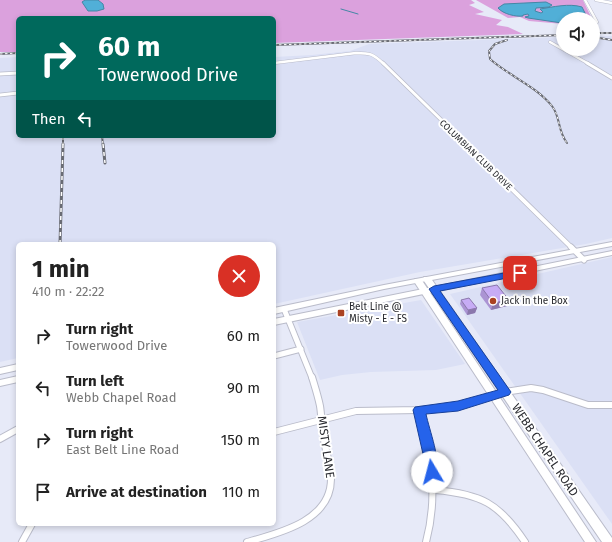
<!DOCTYPE html>
<html lang="en">
<head>
<meta charset="utf-8">
<style>
  :root { --surface:#fff; --page:#f2f2f2; --text:#222; --muted:#767676 }
  body { margin:0; font-family:"Fira Sans",sans-serif; background:var(--page); color:var(--text); height:100vh; display:flex; flex-direction:column; font-size:15px; white-space:nowrap }
  * { box-sizing:border-box; margin:0 }
  p { font-size:13px; color:var(--muted) }
  .icon { flex:none; width:22px; height:22px; fill:none; stroke:currentColor; stroke-width:2; stroke-linecap:round; stroke-linejoin:round }
  .map { position:relative; flex:1; overflow:hidden }
  .drawer { position:absolute; left:16px; top:242px; width:260px; height:284px; display:flex; flex-direction:column; background:var(--surface); border-radius:6px; box-shadow:0 2px 6px #0003 }
  .drawer>* { flex:none }
  .banner { position:absolute; left:16px; top:16px; width:260px; height:122px; border-radius:6px; box-shadow:0 2px 6px #0003; background:#00695c; color:#fff; overflow:hidden }
  .tools { position:absolute; left:556px; top:12px; display:grid; gap:8px }
  .tools a { display:grid; place-items:center; width:44px; height:44px; border-radius:50%; background:var(--surface); box-shadow:0 2px 6px #0003; font-size:20px }
  .pin { position:absolute; display:grid; place-items:center; width:34px; height:34px; color:#fff; margin:-17px; border-radius:8px; box-shadow:0 2px 6px #0006 }
  .me { position:absolute; width:44px; margin:-22px; rotate:352deg; stroke-linejoin:round; filter:drop-shadow(0 0 3px #0008) }
  .turn { display:flex; align-items:center; gap:14px; height:84px; padding:0 16px; font-size:18px }
  .turn .icon { width:52px; height:52px; stroke-width:2.5 }
  .turn b { display:block; font-size:28px; line-height:34px }
  .then { display:flex; align-items:center; height:38px; padding:0 16px; background:#0003; gap:8px; font-size:15px }
  .round { display:grid; place-items:center; flex:none; width:42px; height:42px; border-radius:21px; background:var(--page) }
  .headline { display:flex; align-items:center; justify-content:space-between; height:68px; padding:0 16px }
  h1 { font-size:24px; font-weight:700; line-height:30px }
  ul { padding:0; list-style:none }
  li { display:flex; align-items:center; gap:12px; height:52px; padding:0 16px }
  li div { flex:1 }
  li b { display:block; font-size:15px }
  li em { font-style:normal }
  .map>svg:first-child { display:block }
  .built { fill:#dbe0f5 }
  .green { fill:#dba1dd }
  .water { fill:#51afd7; stroke:#4587a5 }
  .lines { fill:none; stroke-linecap:round; stroke-linejoin:round }
  .stream { stroke:#4587a5; stroke-width:1 }
  .street-far4-casing { stroke:#babcca; stroke-width:3.5 }
  .street-far3-casing { stroke:#babcca; stroke-width:4.5 }
  .street-far2-casing { stroke:#babcca; stroke-width:5.5 }
  .street-far1-casing { stroke:#babcca; stroke-width:7 }
  .street-casing { stroke:#babcca; stroke-width:8 }
  .secondary-casing { stroke:#babcca; stroke-width:2 }
  .primary-casing { stroke:#babcca; stroke-width:2 }
  .street-far4 { stroke:#fff; stroke-width:2.5 }
  .street-far3 { stroke:#fff; stroke-width:3 }
  .street-far2 { stroke:#fff; stroke-width:4 }
  .street-far1 { stroke:#fff; stroke-width:5 }
  .street { stroke:#fff; stroke-width:6 }
  .secondary { fill:#fff; fill-rule:evenodd }
  .primary { fill:#fff; fill-rule:evenodd }
  .rail-far1-casing { stroke:#696b73; stroke-width:2 }
  .rail-casing { stroke:#696b73; stroke-width:3 }
  .rail-far1 { stroke:#fff; stroke-width:1; stroke-dasharray:2.5; stroke-linecap:butt }
  .rail { stroke:#fff; stroke-width:1.5; stroke-dasharray:4; stroke-linecap:butt }
  .wall { fill:#ab94d3 }
  .shaded-wall { fill:#8b78ac }
  .building { fill:#c7acf5; stroke:#8b78ac }
  .route { fill:#2563eb; stroke:#184099 }
  .poi-dot { fill:#aa4222; stroke:#fff; stroke-width:1.5 }
  .labels { text-anchor:middle; dominant-baseline:central; stroke-width:4; stroke-linejoin:round; paint-order:stroke }
  .far-street-label { font-size:9px; fill:#2a2b30; stroke:#fff }
  .poi-label { font-size:10px; fill:#2a2b30; stroke:#fff; text-anchor:start }
  .near-street-label { font-size:12px; fill:#2a2b30; stroke:#fff }
</style>
</head>
<body>
<div class="map">
<svg width="612" height="542" viewBox="0 0 612 542">
  <rect width="100%" height="100%" fill="#e7eaf8"/>
  <!-- built -->
  <g class="built">
    <path d="M593 36H612V238L586 244 420 272 274 304V244H18V358L0 362V58L18 57V136H274V57L312 55 350 51 369 44 563 37V49H593Z"/>
    <path d="M612 257V524L450 294Z"/>
    <path d="M421 300 465 364 436 370 371 372 342 375 320 380 297 322Z"/>
  </g>
  <!-- green -->
  <g class="green">
    <path d="M0 0H471L475 3 469 5 484 12 475 14 502 20 496 25 508 27 523 34 274 43V18H18V52H0Z"/>
    <path d="M476 0H583L592 19H563V24L529 21 520 17 508 18Z"/>
  </g>
  <!-- water -->
  <g class="water">
    <path d="M85 0H98L103 4 104 9 97 11H88L82 2Z"/>
    <path d="M546 2 552 5 549 7 536 8 535 11 541 13 543 12 540 9C553 7 569 3 582 7L586 15 577 17 576 19H563L562 23 528 18 525 17 529 16 528 14 523 15V16C516 17 503 14 498 8L504 4Z"/>
  </g>
  <g class="lines">
    <!-- stream -->
    <path class="stream" d="M341 9 358 14"/>
    <defs>
      <g id="street-far4">
        <path d="M585 0 597 22"/>
        <path d="M596 0 612 3"/>
        <path d="M550 42 589 64"/>
        <path d="M274 63 356 53C371 53 373 54 384 64"/>
      </g>
      <g id="street-far3">
        <path d="M383 63 467 145"/>
        <path d="M587 63 612 78"/>
        <path d="M0 74 18 73"/>
        <path d="M0 95 18 93"/>
      </g>
      <path id="street-far2" d="M466 144 572 248"/>
      <g id="street-far1">
        <path d="M571 247 584 260"/>
        <path d="M284 309 312 378"/>
        <path d="M274 356 301 349"/>
      </g>
      <g id="street">
        <path d="M419 410C430 458 439 493 426 542"/>
        <path d="M274 432 356 411 419 410 458 406 505 392 531 388 543 390 588 405H612"/>
        <path d="M0 439 18 429"/>
        <path d="M435 490C481 494 499 503 525 542"/>
        <path d="M22 542 32 524"/>
        <path d="M247 542C279 533 331 521 331 479 331 466 326 453 324 440 321 429 322 418 320 406 318 396 315 387 312 377"/>
      </g>
      <g id="secondary">
        <path d="M424 277H430L612 538V542H602L424 281 423 279Z"/>
        <path d="M415 279H421L596 542H585L415 283 414 281Z"/>
      </g>
      <g id="primary">
        <path d="M612 242V246L384 289 274 314V308L384 285Z"/>
        <path d="M612 251V255L274 325V319Z"/>
        <path d="M18 364V370L0 374V368Z"/>
        <path d="M18 376V382L0 386V380Z"/>
      </g>
    </defs>
    <!-- street-far4 casing -->
    <use href="#street-far4" class="street-far4-casing"/>
    <!-- street-far3 casing -->
    <use href="#street-far3" class="street-far3-casing"/>
    <!-- street-far2 casing -->
    <use href="#street-far2" class="street-far2-casing"/>
    <!-- street-far1 casing -->
    <use href="#street-far1" class="street-far1-casing"/>
    <!-- street casing -->
    <use href="#street" class="street-casing"/>
    <!-- secondary casing -->
    <use href="#secondary" class="secondary-casing"/>
    <!-- primary casing -->
    <use href="#primary" class="primary-casing"/>
    <!-- street-far4 -->
    <use href="#street-far4" class="street-far4"/>
    <!-- street-far3 -->
    <use href="#street-far3" class="street-far3"/>
    <!-- street-far2 -->
    <use href="#street-far2" class="street-far2"/>
    <!-- street-far1 -->
    <use href="#street-far1" class="street-far1"/>
    <!-- street -->
    <use href="#street" class="street"/>
    <!-- secondary -->
    <use href="#secondary" class="secondary"/>
    <!-- primary -->
    <use href="#primary" class="primary"/>
    <defs>
      <g id="rail-far1">
        <path d="M596 33H612"/>
        <path d="M593 37 612 40"/>
        <path d="M507 40 495 44 489 51 490 59C509 76 536 86 552 106 561 118 557 130 567 143"/>
        <path d="M274 45 563 35"/>
        <path d="M0 54 18 53"/>
        <path d="M102 136 103 145"/>
        <path d="M63 145V136"/>
      </g>
      <g id="rail">
        <path d="M103 144 105 163"/>
        <path d="M60 244 63 144"/>
      </g>
    </defs>
    <!-- rail-far1 casing -->
    <use href="#rail-far1" class="rail-far1-casing"/>
    <!-- rail casing -->
    <use href="#rail" class="rail-casing"/>
    <!-- rail-far1 -->
    <use href="#rail-far1" class="rail-far1"/>
    <!-- rail -->
    <use href="#rail" class="rail"/>
  </g>
  <!-- wall -->
  <g class="wall">
    <path d="M482 288 507 306 491 310 480 295Z"/>
    <path d="M461 300 477 308 475 313 467 315 460 304Z"/>
  </g>
  <!-- shaded-wall -->
  <g class="shaded-wall">
    <path d="M509 300 507 306 491 310 493 303Z"/>
    <path d="M477 308 475 313 467 315 468 310Z"/>
  </g>
  <!-- building -->
  <g class="building">
    <path d="M497 285 509 300 493 303 482 288Z"/>
    <path d="M469 298 477 308 468 310 461 300Z"/>
  </g>
  <!-- route -->
  <path class="route" d="M520 270 525 273 523 275 440 291 511 392 509 395 458 411 426 414C429 429 442 463 436 476L432 478 428 476 413 410 415 407 458 401 498 390 429 289 434 286Z"/>
  <!-- markers -->
  <g class="poi-dot">
    <circle cx="493" cy="301" r="4"/>
    <rect x="337" y="309" width="8" height="8" rx="2"/>
  </g>
  <g class="labels">
    <!-- far-street labels -->
    <g class="far-street-label">
      <text transform="translate(476 155) rotate(44)">COLUMBIAN CLUB DRIVE</text>
    </g>
    <!-- poi labels -->
    <g class="poi-label">
      <text x="501" y="301">Jack in the Box</text>
      <text x="349" y="307">Belt Line @<tspan x="349" dy="12">Misty - E - FS</tspan></text>
    </g>
    <!-- near-street labels -->
    <g class="near-street-label">
      <text transform="translate(326 447) rotate(82)">MISTY LANE</text>
      <text transform="translate(545 450) rotate(56)">WEBB CHAPEL ROAD</text>
    </g>
  </g>
</svg>
<div class="tools">
<a><svg class="icon" aria-label="sound" viewBox="0 0 24 24"><path d="M4 9h4l5-4v14l-5-4H4zM17 9q2 3 0 6"/></svg></a>
</div>
<div class="pin" style="left:520px;top:273px;background:#d93025"><svg class="icon" aria-label="arrive" viewBox="0 0 24 24"><path d="M6 21V4h12l-3 4 3 4H6"/></svg></div>
<svg class="me" style="left:432px;top:472px" viewBox="-20 -20 40 40"><circle r="19" fill="#fff"/><path d="M0-13L10 11 0 6-10 11z" fill="#2563eb"/></svg>
<div class="banner">
<div class="turn"><svg class="icon" aria-label="right" viewBox="0 0 24 24"><path d="M7 20v-9h11M14 6l5 5-5 5"/></svg><div><b>60 m</b>Towerwood Drive</div></div>
<div class="then">Then<svg class="icon" aria-label="left" viewBox="0 0 24 24"><path d="M17 20v-9H6M10 6l-5 5 5 5"/></svg></div>
</div>
<section class="drawer">
<div class="headline"><div><h1>1 min</h1><p>410 m · 22:22</p></div><a class="round" style="background:#d93025;color:#fff"><svg class="icon" aria-label="close" viewBox="0 0 24 24"><path d="M6 6l12 12M18 6L6 18"/></svg></a></div>
<ul>
<li><svg class="icon" aria-label="right" viewBox="0 0 24 24"><path d="M7 20v-9h11M14 6l5 5-5 5"/></svg><div><b>Turn right</b><p>Towerwood Drive</p></div><em>60 m</em></li>
<li><svg class="icon" aria-label="left" viewBox="0 0 24 24"><path d="M17 20v-9H6M10 6l-5 5 5 5"/></svg><div><b>Turn left</b><p>Webb Chapel Road</p></div><em>90 m</em></li>
<li><svg class="icon" aria-label="right" viewBox="0 0 24 24"><path d="M7 20v-9h11M14 6l5 5-5 5"/></svg><div><b>Turn right</b><p>East Belt Line Road</p></div><em>150 m</em></li>
<li><svg class="icon" aria-label="arrive" viewBox="0 0 24 24"><path d="M6 21V4h12l-3 4 3 4H6"/></svg><div><b>Arrive at destination</b></div><em>110 m</em></li>
</ul>
</section>
</div>
</body>
</html>
